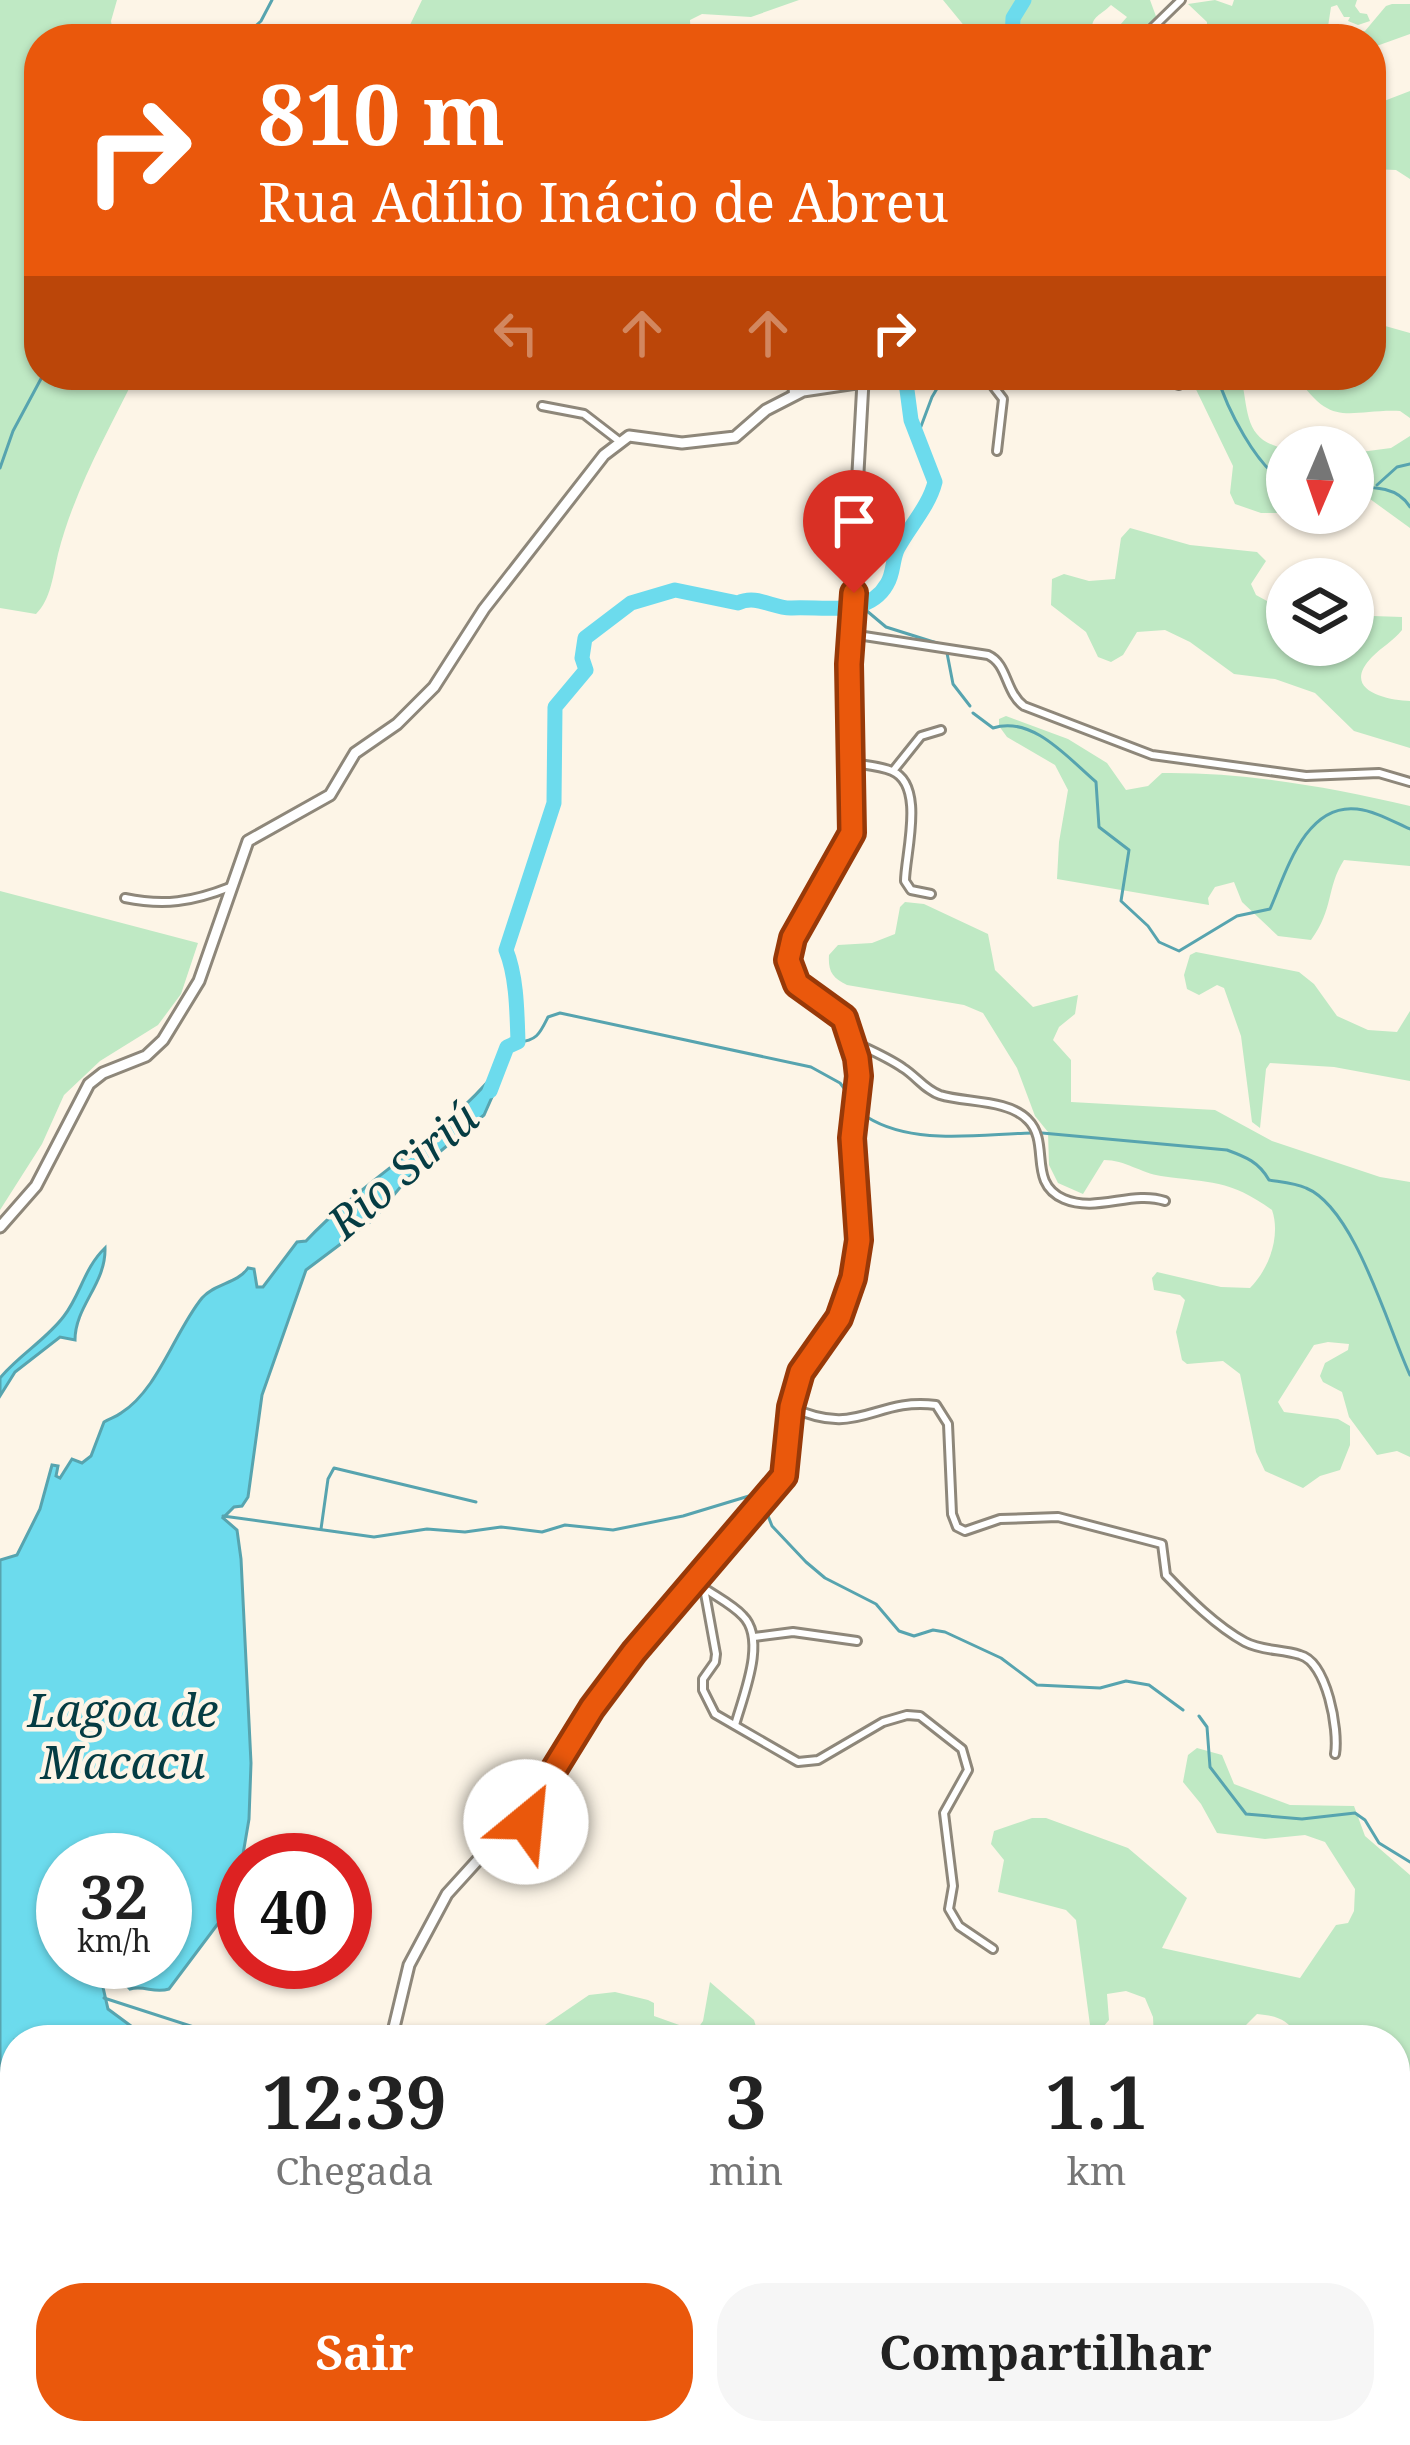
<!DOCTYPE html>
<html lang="pt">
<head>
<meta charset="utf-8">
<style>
  :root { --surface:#fff; --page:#f6f6f6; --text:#222; --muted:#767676; --accent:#ea580c }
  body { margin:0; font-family:"Noto Serif",serif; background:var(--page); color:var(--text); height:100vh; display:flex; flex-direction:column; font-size:45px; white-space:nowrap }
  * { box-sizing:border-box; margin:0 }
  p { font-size:39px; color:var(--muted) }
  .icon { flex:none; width:66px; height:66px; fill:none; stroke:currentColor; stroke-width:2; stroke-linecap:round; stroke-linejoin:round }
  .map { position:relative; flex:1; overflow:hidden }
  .details { position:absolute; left:0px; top:2025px; width:1410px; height:420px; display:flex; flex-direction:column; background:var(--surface); border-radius:48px 48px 0 0; box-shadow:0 3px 9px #0004 }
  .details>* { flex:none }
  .hud { position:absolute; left:24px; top:24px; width:1362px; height:366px; border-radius:48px; box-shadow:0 3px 9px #0004; background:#ea580c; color:#fff; overflow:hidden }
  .needle { width:78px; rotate:182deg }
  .buttons { position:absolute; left:1266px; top:426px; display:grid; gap:24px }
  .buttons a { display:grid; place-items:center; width:108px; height:108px; border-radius:50%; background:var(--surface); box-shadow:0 3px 9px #0004; font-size:60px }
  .speed { position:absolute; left:36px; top:1833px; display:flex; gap:24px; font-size:60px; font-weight:700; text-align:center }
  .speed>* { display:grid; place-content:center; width:156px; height:156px; border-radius:50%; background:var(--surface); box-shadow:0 3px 9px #0004; line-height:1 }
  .speed small { font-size:30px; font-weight:400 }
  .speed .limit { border:18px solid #d22; background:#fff; color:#111 }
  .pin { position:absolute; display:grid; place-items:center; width:102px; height:102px; color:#fff; margin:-123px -51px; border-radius:50% 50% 50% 0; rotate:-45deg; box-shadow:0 0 12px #0007 }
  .pin .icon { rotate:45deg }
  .me { position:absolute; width:132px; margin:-66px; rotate:28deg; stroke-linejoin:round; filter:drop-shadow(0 0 9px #0008) }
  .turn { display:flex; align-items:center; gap:42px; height:252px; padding:0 36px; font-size:54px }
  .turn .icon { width:156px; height:156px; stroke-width:2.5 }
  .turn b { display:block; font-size:84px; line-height:102px }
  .lanes { display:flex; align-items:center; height:114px; padding:0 36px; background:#0003; justify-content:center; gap:60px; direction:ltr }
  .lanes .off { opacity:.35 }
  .eta { display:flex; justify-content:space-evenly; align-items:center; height:204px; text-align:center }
  .eta b { font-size:72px; font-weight:700; line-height:84px }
  .button { display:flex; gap:24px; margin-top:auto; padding:24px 36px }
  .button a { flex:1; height:138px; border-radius:48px; background:var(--accent); color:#fff; font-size:48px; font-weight:700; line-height:138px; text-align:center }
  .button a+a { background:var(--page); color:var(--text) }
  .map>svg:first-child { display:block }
  .green { fill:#bfe9c4 }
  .water { fill:#6cdbed; stroke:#57a4af; stroke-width:3; fill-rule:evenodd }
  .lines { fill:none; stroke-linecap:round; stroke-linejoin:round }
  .stream { stroke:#57a4af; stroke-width:3 }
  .river { stroke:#6cdbed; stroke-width:15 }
  .minor-casing { stroke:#8e877a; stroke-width:12 }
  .tertiary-casing { stroke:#8e877a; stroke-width:15 }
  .minor { stroke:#fff; stroke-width:6 }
  .tertiary { stroke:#fff; stroke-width:9 }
  .route-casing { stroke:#983908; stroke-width:30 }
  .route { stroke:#ea580c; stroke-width:21 }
  .labels { text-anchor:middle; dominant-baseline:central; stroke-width:9; stroke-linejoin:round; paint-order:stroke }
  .water-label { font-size:45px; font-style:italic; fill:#053c43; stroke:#fdf5e7 }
</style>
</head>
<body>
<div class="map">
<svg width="1410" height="2445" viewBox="0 0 1410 2445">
  <rect width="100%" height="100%" fill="#fdf5e7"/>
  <!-- green -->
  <g class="green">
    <path d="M0 0H117L111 21 114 39H39V375H136C107 433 74 491 58 554 53 575 51 599 36 614L0 608Z"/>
    <path d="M422 0H799L751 17 702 14 690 20 691 39H391L408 29Z"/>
    <path d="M943 0H1150L1157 19 1137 39 1120 25 1127 17 1111 5C1098 18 1088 16 1094 39H975Z"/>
    <path d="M1215 0 1232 6 1234 0H1357L1355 6 1360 13 1367 14 1370 21 1358 25 1348 21 1350 17H1344L1337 5 1331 7 1327 33 1308 39H1207V22L1188 4Z"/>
    <path d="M1392 4H1410V34L1371 48V39H1322L1341 24 1352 31H1365L1386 6Z"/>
    <path d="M1410 91V179L1396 170 1371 169V106Z"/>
    <path d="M1371 322 1410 333V418L1400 411C1348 409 1332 430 1296 375H1371Z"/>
    <path d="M1241 376C1249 414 1244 441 1287 449V513H1308H1261L1235 504 1230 493 1233 466 1190 377Z"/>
    <path d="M1410 436V528L1370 499H1353V453L1391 448Z"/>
    <path d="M1130 528 1190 545 1257 552 1266 561 1251 584 1256 595 1287 612 1290 654 1302 659H1328L1339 645H1353V623L1373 616 1402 617V630C1393 641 1382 647 1372 657 1340 690 1386 700 1410 701V748L1354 731 1315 693 1275 679 1234 674 1190 642 1165 630 1137 632 1123 655 1111 662 1098 657 1086 632 1051 605 1052 579 1064 574 1089 581 1115 579 1121 538Z"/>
    <path d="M1006 716 1068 739 1107 763 1126 790 1148 786 1162 773C1246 772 1329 787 1410 806V866L1344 860C1326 888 1334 909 1311 940L1278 936 1242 902 1234 882 1215 887 1208 898 1209 905 1057 879 1059 842 1068 790 1055 765 1007 737 999 726V719Z"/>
    <path d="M0 891 198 943 181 994 158 1025 100 1061 64 1095 42 1144 0 1210Z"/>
    <path d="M905 902 924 904 988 934 995 970 1033 1007 1078 995 1075 1014 1059 1027 1053 1040 1071 1060V1102L1215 1110 1272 1141 1380 1177 1410 1182V1457L1397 1451 1377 1455 1349 1417 1342 1392 1323 1382 1320 1376 1325 1363 1348 1350 1349 1344 1328 1342 1314 1345 1278 1402 1284 1412 1338 1419 1350 1426V1445L1340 1470 1320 1476 1303 1488 1265 1471 1256 1452 1240 1374 1223 1361 1187 1364 1182 1360 1176 1332 1185 1300 1180 1295 1154 1290 1152 1278 1157 1272 1221 1287 1250 1288C1269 1269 1281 1236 1272 1210 1229 1179 1210 1183 1161 1176 1141 1173 1125 1160 1104 1160L1083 1194 1058 1183 1049 1165 1048 1132 1035 1116 1017 1068 983 1013 964 1005 847 985C832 978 828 971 829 955L838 945 872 943 895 934 900 907Z"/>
    <path d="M1196 952 1299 972 1314 984 1337 1016 1368 1030 1397 1032 1410 1011V1081L1334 1067 1270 1063 1266 1069 1260 1128 1252 1122 1241 1036 1224 988 1217 985 1199 995 1187 989 1184 975 1190 955Z"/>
    <path d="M1197 1748 1222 1755 1234 1784 1290 1805 1354 1806 1365 1836 1410 1875V2071L1395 2076V2040H1301C1289 2021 1280 2016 1257 2014L1231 2040H1154L1153 2017 1145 1998 1126 1991 1107 1994 1109 2020 1092 2040 1076 1920 1066 1910 998 1892 1004 1860 991 1844 994 1831 1032 1818H1046L1128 1848 1187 1898 1162 1948 1300 1978 1336 1925 1348 1923 1354 1911 1355 1889 1325 1842 1305 1835 1265 1839 1217 1833 1201 1804 1183 1782 1188 1755Z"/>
    <path d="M710 1982 754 2020 760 2040H523L589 1995 615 1992 648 2000 654 2003V2016L696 2031 703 2021Z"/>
    <path d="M1395 2146 1410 2148V2445H1331C1346 2425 1373 2430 1395 2430Z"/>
    <path d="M718 2430H862L935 2445H736Z"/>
    <path d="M1025 2430H1210L1201 2445H1092C1070 2438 1046 2442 1025 2430Z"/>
  </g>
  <!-- water -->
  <g class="water">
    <path d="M497 1071 496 1088 484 1115 407 1179 374 1219 306 1270 262 1395 248 1497 242 1506 234 1507 223 1518 237 1530 241 1559 251 1763 249 1819 240 1872 232 1905 169 1989C154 1994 145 1985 130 1989 122 1980 113 1975 102 1983L108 2009 135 2029 139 2040H15V2430H42L48 2445H0V1560L17 1555 40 1509 52 1465 58 1466 56 1476 60 1478 72 1459 82 1463 91 1456 104 1422C110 1418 116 1417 121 1413 158 1390 175 1331 202 1298 215 1283 237 1284 248 1268L254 1269 257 1287H263L297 1242 306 1241C364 1179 443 1137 497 1071ZM63 1860H165V1962H63Z"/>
    <path d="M105 1248C106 1284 75 1306 75 1340L60 1337 15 1372 0 1396V1378C19 1355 47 1339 64 1316 81 1294 84 1268 105 1248Z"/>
  </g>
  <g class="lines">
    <!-- stream -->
    <g class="stream">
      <path d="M242 39 261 21 272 0"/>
      <path d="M1217 375C1226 407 1257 469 1287 483"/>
      <path d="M917 437 932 397 945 375"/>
      <path d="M0 468 13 431 43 375"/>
      <path d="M1377 485 1397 467 1410 464"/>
      <path d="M1353 487C1375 487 1398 487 1410 507"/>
      <path d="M861 606 886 627 940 644"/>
      <path d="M947 653 953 684 970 706"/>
      <path d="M973 713 993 728C1032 715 1068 758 1096 782L1099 827 1129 850 1121 901 1148 926 1159 942 1179 951 1237 916 1270 909C1286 873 1305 803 1357 809 1375 811 1394 822 1410 829"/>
      <path d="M518 1042C537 1041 540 1033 548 1017L560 1013 811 1067 840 1083 851 1097"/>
      <path d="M862 1102 867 1117C913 1146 980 1134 1032 1133"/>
      <path d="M1042 1133 1227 1150C1246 1157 1259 1162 1269 1180 1281 1182 1295 1183 1306 1188 1355 1208 1388 1328 1410 1375"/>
      <path d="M765 1508 772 1526 806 1562 825 1578 876 1604 899 1631 914 1636 933 1630 945 1632 1001 1658 1037 1685 1100 1688 1126 1681 1149 1685 1183 1710"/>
      <path d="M223 1516 374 1537 427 1529 465 1532 501 1527 542 1532 565 1525 613 1530 683 1516 749 1496 757 1499"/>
      <path d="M321 1529 328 1479 334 1468 476 1502"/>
      <path d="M1199 1716 1207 1727 1210 1767 1246 1814 1302 1819 1355 1813 1365 1820 1379 1843 1410 1862"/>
      <path d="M104 1998 234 2040"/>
      <path d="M1198 2430 1223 2445"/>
    </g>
    <!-- river -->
    <g class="river">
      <path d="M1012 39 1013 18 1024 0"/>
      <path d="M490 1091 507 1047 518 1042C517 1014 517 977 506 950L554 803 555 707 586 670 582 658 585 638 631 603 675 590 738 603C757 594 774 609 792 608 823 606 868 618 887 584 894 573 892 559 898 548 910 526 929 506 935 482L911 420 905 375"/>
    </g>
    <defs>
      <g id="minor">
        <path d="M1141 39 1181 0"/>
        <path d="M792 375 793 395"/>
        <path d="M977 375 990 382 1003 399 997 451"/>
        <path d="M1147 375 1179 385"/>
        <path d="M863 382 885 375"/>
        <path d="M542 406 584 414 619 441"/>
        <path d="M851 634 988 655C1008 664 1005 692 1024 706L1152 755 1306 776 1379 773 1410 782"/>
        <path d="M853 763C865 765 880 766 892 771 926 785 905 855 905 881L911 890 931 894"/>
        <path d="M893 771 921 736 941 730"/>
        <path d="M125 898C164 906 192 902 230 887"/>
        <path d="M853 1042C870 1050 887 1057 903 1068 916 1076 925 1090 940 1095 966 1103 1008 1099 1028 1120 1051 1143 1027 1183 1064 1199 1097 1213 1132 1190 1165 1201"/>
        <path d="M791 1407C859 1439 874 1397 936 1405L948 1424 952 1514 957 1527 965 1531 1000 1519 1058 1517 1162 1544 1166 1575C1189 1599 1216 1626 1245 1642 1262 1651 1281 1649 1300 1655 1327 1662 1339 1730 1335 1754"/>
        <path d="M693 1580 704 1588 716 1654 715 1662 703 1679V1690L715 1714 798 1762 818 1760 883 1722 907 1715 920 1716 962 1749 968 1770 944 1813 953 1886 949 1909 959 1926 993 1949"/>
        <path d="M704 1588C717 1597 733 1605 743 1616 767 1640 743 1696 735 1725"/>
        <path d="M754 1637 793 1632 857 1641"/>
      </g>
      <g id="tertiary">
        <path d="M0 1227 36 1186 89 1084 103 1073 146 1056 163 1040 199 981 248 841 330 795 355 753 397 724 434 687 484 609 604 455 629 436 682 443 735 437 766 410 803 391 863 382 857 490 860 525 849 664 854 821 852 833 789 950 790 968 797 984 838 1011 849 1030 857 1058 859 1076 852 1138 859 1240 853 1278 839 1318 801 1372 791 1407 784 1476 666 1611 592 1709 555 1768 540 1808 486 1851 447 1894 409 1965 391 2040"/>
        <path d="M170 2445 181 2430"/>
      </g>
    </defs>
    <!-- minor casing -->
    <use href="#minor" class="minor-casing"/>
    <!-- tertiary casing -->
    <use href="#tertiary" class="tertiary-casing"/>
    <!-- minor -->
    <use href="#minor" class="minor"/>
    <!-- tertiary -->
    <use href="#tertiary" class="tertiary"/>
  </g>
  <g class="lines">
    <defs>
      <path id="route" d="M526 1822 540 1808 555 1768 592 1708 634 1652 784 1476 791 1407 801 1372 839 1318 853 1278 859 1240 852 1138 859 1076 857 1058 844 1018 797 984 788 960 793 938 852 833 849 664 854 593"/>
    </defs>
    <!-- route casing -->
    <use href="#route" class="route-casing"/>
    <!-- route -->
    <use href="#route" class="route"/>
  </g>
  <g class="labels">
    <!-- water labels -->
    <g class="water-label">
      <text transform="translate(402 1169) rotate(-41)">Rio Siriú</text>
      <text x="123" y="1709">Lagoa de<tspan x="123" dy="52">Macacu</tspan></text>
    </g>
  </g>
</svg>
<div class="buttons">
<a><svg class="needle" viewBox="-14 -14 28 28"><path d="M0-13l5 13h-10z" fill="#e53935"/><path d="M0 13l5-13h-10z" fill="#767676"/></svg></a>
<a><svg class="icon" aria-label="layers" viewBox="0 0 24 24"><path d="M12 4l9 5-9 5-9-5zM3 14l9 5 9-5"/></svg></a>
</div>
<div class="speed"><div>32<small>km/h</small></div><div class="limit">40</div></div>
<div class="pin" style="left:854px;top:593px;background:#d93025"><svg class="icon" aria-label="arrive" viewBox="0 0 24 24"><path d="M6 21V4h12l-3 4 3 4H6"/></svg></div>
<svg class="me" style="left:526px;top:1822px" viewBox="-20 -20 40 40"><circle r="19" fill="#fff"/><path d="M0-13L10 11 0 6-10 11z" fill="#ea580c"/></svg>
<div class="hud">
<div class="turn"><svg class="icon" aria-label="right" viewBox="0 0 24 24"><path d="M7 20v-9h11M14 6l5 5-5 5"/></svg><div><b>810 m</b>Rua Adílio Inácio de Abreu</div></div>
<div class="lanes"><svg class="icon off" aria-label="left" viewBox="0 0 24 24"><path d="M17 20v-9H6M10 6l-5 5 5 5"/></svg><svg class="icon off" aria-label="ahead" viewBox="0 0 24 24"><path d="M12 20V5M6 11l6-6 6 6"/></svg><svg class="icon off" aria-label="ahead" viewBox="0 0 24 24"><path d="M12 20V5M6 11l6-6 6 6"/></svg><svg class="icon" aria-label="right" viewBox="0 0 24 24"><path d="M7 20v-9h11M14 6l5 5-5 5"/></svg></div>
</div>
<section class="details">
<div class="eta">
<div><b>12:39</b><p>Chegada</p></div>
<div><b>3</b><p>min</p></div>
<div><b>1.1</b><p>km</p></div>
</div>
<div class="button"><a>Sair</a><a>Compartilhar</a></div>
</section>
</div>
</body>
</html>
